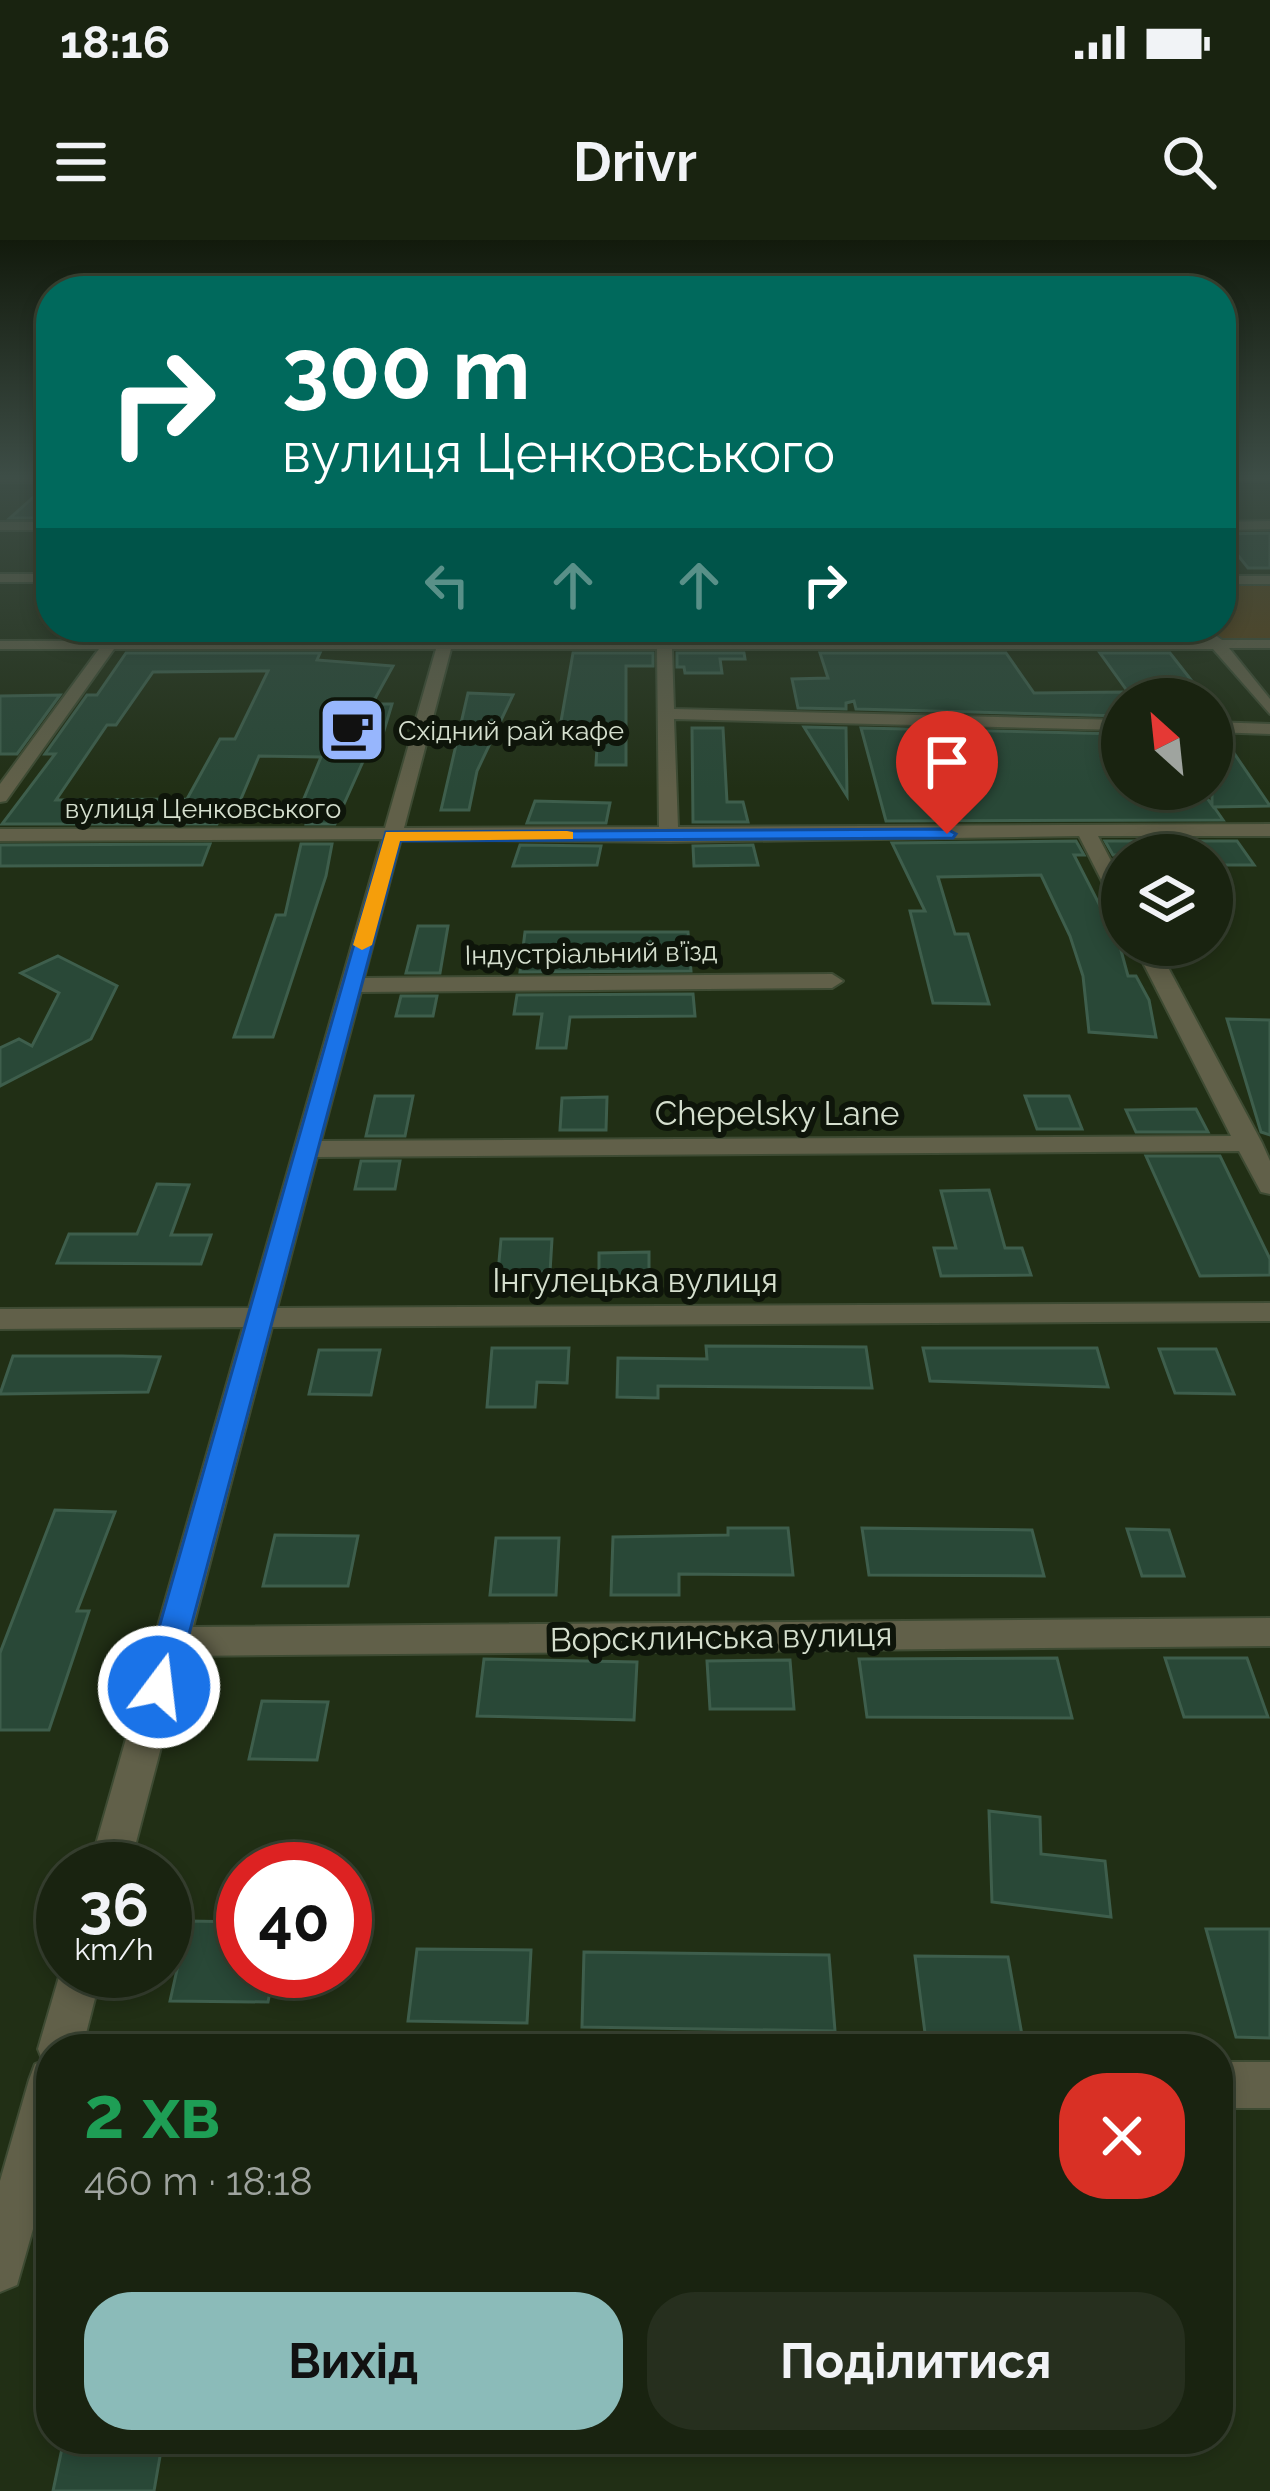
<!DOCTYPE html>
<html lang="uk">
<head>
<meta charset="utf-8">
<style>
  :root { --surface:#192310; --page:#262f1e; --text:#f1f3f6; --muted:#9fa49f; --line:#374030; --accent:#8bbbb9 }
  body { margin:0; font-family:Raleway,sans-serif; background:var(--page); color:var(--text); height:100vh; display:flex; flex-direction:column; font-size:45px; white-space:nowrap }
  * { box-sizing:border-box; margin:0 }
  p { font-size:39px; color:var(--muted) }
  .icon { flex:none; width:66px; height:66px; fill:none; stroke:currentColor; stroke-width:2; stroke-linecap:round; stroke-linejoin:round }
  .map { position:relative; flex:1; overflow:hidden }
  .details { position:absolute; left:36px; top:1794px; width:1197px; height:420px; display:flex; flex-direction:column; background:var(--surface); border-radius:48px; box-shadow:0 6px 18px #0003,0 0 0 3px var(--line) }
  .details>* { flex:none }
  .guide { position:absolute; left:36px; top:36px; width:1200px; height:366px; border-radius:48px; box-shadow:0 6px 18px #0003,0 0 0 3px var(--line); background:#00695c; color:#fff; overflow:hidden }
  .needle { width:78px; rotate:333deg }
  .buttons { position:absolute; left:1101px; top:438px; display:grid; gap:24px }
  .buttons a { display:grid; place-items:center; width:132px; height:132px; border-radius:50%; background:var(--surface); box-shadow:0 6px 18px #0003,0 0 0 3px var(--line); font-size:60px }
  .speed { position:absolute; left:36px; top:1602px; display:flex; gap:24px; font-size:60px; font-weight:700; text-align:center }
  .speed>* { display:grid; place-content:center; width:156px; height:156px; border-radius:50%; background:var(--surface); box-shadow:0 6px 18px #0003,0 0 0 3px var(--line); line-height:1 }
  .speed small { font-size:30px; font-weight:400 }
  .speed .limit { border:18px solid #d22; background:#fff; color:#111 }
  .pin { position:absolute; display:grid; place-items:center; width:102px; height:102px; color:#fff; margin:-123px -51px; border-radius:50% 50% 50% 0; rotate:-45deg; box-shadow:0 0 12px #0007 }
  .pin .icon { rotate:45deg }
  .me { position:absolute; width:132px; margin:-66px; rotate:15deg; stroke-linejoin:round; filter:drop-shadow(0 0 9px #0008) }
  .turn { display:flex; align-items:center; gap:42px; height:252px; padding:0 48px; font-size:54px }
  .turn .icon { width:156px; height:156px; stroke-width:2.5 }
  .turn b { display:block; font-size:84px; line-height:102px }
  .lanes { display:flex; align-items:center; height:114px; padding:0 48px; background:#0003; justify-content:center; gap:60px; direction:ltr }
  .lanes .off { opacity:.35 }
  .round { display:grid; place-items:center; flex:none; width:126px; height:126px; border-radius:48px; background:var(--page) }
  .summary { display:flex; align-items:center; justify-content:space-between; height:204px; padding:0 48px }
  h1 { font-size:72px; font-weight:700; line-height:90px; color:#1e9e55 }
  .action { display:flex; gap:24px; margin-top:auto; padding:24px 48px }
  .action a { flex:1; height:138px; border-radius:48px; background:var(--accent); color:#111; font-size:48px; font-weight:700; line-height:138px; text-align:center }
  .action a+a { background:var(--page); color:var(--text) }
  .status { display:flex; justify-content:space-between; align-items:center; height:84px; padding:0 60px; background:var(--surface); direction:ltr }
  .status svg { height:33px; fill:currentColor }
  header { display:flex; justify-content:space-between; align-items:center; height:156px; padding:0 48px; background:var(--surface); font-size:54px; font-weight:700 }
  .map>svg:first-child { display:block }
  .green { fill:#5a4115 }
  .building { fill:#294837; stroke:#3e5e4c; stroke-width:3; fill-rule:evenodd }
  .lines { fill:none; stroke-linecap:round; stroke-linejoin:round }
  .minor-casing { stroke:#3e4b33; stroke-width:4 }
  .minor { fill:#616049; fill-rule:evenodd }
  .route { fill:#1a73e8; stroke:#114b97; stroke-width:3 }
  .slow { fill:#f59e0b }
  .labels { text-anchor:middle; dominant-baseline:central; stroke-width:12; stroke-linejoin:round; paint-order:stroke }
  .far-poi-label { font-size:27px; fill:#d5dfce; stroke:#0e150a; text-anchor:start }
  .far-street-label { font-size:27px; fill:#d5dfce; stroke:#0e150a }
  .street-label { font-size:33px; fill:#d5dfce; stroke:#0e150a }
</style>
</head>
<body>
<div class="status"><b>18:16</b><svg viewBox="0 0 49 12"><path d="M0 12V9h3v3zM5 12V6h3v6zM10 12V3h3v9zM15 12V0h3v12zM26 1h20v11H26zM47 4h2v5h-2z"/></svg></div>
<header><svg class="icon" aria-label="menu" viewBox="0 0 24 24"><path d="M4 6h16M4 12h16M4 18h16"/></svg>Drivr<svg class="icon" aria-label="search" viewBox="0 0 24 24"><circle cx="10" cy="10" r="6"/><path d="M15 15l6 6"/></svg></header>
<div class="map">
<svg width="1270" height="2251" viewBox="0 0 1270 2251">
  <rect width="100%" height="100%" fill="#212f15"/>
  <!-- green -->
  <path class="green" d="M1221 340H1270V404L1217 405 1203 387H1221Z"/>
  <!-- building -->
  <g class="building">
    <path d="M45 247H51V278H10Z"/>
    <path d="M1270 293V328H1248L1221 294Z"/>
    <path d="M578 387H740L742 395H577Z"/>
    <path d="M836 387H988L994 395H840Z"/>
    <path d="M144 388 297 387 333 388 329 396H138Z"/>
    <path d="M126 413H320L317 420 393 426 372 464H392L376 517H365L335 584H306L307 578H296L321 517 259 516 235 573H221L217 584H2L55 514H45L87 455H97ZM268 431 235 499H220L187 559 56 560 107 485H116L153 432Z"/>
    <path d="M573 413H653V426H626V525H596L598 488 560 487Z"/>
    <path d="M677 413H744L745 419H720L722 433H685L684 427H677Z"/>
    <path d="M820 413H1006L1034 453 1122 452V476L856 469 854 461 846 463V469L798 468 792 439 828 438Z"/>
    <path d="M1100 413H1170L1206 459H1133Z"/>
    <path d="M468 453 513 455 477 531 469 570H441Z"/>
    <path d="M60 455 17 514H0V456Z"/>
    <path d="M804 487 846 488 847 556Z"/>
    <path d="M692 488H723L727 562H743L748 582H693Z"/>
    <path d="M861 488 1122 494V549L1202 551 1212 565V496L1223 497 1270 566 1214 567 1223 580 886 581Z"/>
    <path d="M535 561 610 563 606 583H527Z"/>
    <path d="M1076 601 1084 615H1074L1119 703 1128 736H1136L1149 760 1156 797 1089 792 1083 736 1070 696 1041 635 938 637 955 694H968L989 764 933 763 910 671H925L892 603Z"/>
    <path d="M1105 601H1237L1254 625H1212V615H1113Z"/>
    <path d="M210 604 202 625 0 626V605Z"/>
    <path d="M301 604H332L326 636 273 797H234L276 675H285Z"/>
    <path d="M520 605 601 606 597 625 513 626Z"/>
    <path d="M753 605 758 625 694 626 693 606Z"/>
    <path d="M418 686H448L440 733H406Z"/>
    <path d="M525 692H688L691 731 520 732Z"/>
    <path d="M58 716 117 746 91 799 0 846V808L19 799 32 806 59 753 21 733Z"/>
    <path d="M693 754 695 776 570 777 566 808H537L542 774H514L517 755Z"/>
    <path d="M401 756H437L433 776H396Z"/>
    <path d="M1227 779 1270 780V895L1261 892Z"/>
    <path d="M375 856H413L405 896H366Z"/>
    <path d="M1025 856H1069L1082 889H1037Z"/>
    <path d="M607 857 606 890H560L562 858Z"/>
    <path d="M1196 869 1208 892H1136L1126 870Z"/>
    <path d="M1146 916H1220L1270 1019V1035L1200 1036Z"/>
    <path d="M361 921H400L395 949H355Z"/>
    <path d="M157 944 189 945 171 995H211L201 1024 57 1023 69 994H137Z"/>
    <path d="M989 950 1005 1008H1022L1031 1035 941 1036 934 1008H956L941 951Z"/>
    <path d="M501 999H552L550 1032 498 1033Z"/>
    <path d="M649 1012V1044L599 1045V1013Z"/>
    <path d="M706 1106 866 1107 872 1148 658 1146V1158L617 1157 618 1118 707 1119Z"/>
    <path d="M492 1108H569L567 1143 537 1142 535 1167H487Z"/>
    <path d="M923 1108H1097L1108 1147 930 1141Z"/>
    <path d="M1159 1109H1216L1234 1154 1175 1153Z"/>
    <path d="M319 1110H380L371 1155 309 1154Z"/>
    <path d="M13 1116H122L160 1117 148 1152 0 1154Z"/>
    <path d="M55 1270 115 1272 77 1371H89L49 1490H0V1413Z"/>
    <path d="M728 1288H788L793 1335 679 1334V1355H611L613 1297 728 1295Z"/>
    <path d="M862 1288 1032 1290 1044 1336 869 1335Z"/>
    <path d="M1127 1289 1169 1290 1184 1336H1142Z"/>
    <path d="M275 1295 358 1296 348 1346H263Z"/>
    <path d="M496 1298H559L556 1355H490Z"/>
    <path d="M1057 1418 1072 1478 867 1477 859 1419Z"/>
    <path d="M1165 1418H1247L1268 1477H1184Z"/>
    <path d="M484 1419 637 1422 634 1480 477 1476Z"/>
    <path d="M790 1420 794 1469H710L707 1421Z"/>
    <path d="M262 1461 328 1462 317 1520 249 1519Z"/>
    <path d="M989 1571 1040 1577 1041 1614 1105 1621 1111 1677 992 1662Z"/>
    <path d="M188 1681 243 1682V1731H274L268 1762 170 1761Z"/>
    <path d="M1206 1689H1270V1798L1236 1797Z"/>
    <path d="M417 1709 531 1710 527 1783 408 1781Z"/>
    <path d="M584 1712 829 1715 835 1791 582 1787Z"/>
    <path d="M915 1716 1008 1717 1022 1795 925 1793Z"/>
    <path d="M64 2199H163L154 2251H53Z"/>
  </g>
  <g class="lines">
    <defs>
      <g id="minor">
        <rect x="1221" y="235" width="49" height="6"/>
        <rect x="0" y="236" width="51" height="6"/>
        <path d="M1270 281V289L1221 290V282Z"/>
        <rect x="0" y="282" width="51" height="8"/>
        <rect x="0" y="334" width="51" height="8"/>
        <rect x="1221" y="336" width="49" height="8"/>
        <path d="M443 387H457L454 400H1206L1204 396 1211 392 1222 400H1270V408H1229L1270 459V474L1213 409H672L674 469 1122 480V490L674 479 678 587 1270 584V596H1098L1122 642V667L1112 661 1079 596 669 602 401 599 364 738 832 734 843 741 832 748 361 752 321 901 1231 896 1134 705H1156L1262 903 1270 921V954L1261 952 1239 911 317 917 277 1068 1270 1063V1081L272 1087 193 1387 1270 1378V1406L185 1416 129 1629H89L243 1087 0 1089V1069L249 1068 382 599 0 601V589L385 588 436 409H114L6 561 0 562V544L99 409H0V401L439 400ZM451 409H657L659 587 404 588Z"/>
        <path d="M1212 482 1270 484V494L1212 492Z"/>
        <path d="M63 1723V1731H102L82 1809H51V1926L17 2045 0 2052V1941L29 1840 35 1824 43 1821 38 1809Z"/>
        <rect x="1218" y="1822" width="52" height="46"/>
      </g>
    </defs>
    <!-- minor casing -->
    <use href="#minor" class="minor-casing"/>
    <!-- minor -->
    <use href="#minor" class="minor"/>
  </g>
  <!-- sky -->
  <linearGradient id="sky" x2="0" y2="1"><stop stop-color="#121a0c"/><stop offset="0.43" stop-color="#3d4d46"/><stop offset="1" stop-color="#3d4d46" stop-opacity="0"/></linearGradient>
  <rect width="1270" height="549" fill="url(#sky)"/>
  <!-- route -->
  <path class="route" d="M947 589 956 594 953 598 400 601 175 1447 171 1457 159 1461 147 1457 142 1447 386 592Z"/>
  <!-- slow -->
  <path class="slow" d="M567 591 573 592V599L400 601 372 705 362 710 353 705 386 592Z"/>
  <!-- icons -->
  <defs>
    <symbol id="cafe-square" viewBox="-11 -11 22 22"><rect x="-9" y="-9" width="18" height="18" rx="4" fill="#97b6fd" stroke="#0e150a"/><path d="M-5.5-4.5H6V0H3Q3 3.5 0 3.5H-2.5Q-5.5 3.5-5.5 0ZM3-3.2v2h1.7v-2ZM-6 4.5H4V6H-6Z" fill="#111"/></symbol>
  </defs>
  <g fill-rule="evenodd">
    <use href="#cafe-square" x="314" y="452" width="76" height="76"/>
  </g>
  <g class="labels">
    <!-- far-poi labels -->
    <g class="far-poi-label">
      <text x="398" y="490">Східний рай кафе</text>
    </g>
    <!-- far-street labels -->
    <g class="far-street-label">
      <text x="203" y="568">вулиця Ценковського</text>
      <text transform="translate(591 713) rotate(-1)">Індустріальний в’їзд</text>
    </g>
    <!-- street labels -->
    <g class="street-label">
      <text x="777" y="873">Chepelsky Lane</text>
      <text x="635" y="1040">Інгулецька вулиця</text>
      <text transform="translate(721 1397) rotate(-1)">Ворсклинська вулиця</text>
    </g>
  </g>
</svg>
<div class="buttons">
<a><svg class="needle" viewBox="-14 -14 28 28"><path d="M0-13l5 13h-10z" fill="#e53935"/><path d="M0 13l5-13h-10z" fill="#9fa49f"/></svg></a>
<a><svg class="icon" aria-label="layers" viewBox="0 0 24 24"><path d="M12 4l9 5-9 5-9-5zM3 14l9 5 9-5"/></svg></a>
</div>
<div class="speed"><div>36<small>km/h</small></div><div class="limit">40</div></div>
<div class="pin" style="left:947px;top:594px;background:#d93025"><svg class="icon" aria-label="arrive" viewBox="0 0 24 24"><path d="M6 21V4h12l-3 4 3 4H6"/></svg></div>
<svg class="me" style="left:159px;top:1447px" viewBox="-20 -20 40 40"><circle r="17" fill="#1a73e8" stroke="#fff" stroke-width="3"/><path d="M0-11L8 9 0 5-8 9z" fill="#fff"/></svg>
<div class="guide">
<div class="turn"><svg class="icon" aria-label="right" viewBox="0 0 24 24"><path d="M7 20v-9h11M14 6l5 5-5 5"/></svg><div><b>300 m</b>вулиця Ценковського</div></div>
<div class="lanes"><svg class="icon off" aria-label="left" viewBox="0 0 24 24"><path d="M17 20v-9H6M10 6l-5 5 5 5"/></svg><svg class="icon off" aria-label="ahead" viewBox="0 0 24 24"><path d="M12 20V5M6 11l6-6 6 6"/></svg><svg class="icon off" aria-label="ahead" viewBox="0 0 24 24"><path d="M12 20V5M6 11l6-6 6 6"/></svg><svg class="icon" aria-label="right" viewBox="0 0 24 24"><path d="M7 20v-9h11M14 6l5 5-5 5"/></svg></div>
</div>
<section class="details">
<div class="summary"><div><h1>2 хв</h1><p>460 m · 18:18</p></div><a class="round" style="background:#d93025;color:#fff"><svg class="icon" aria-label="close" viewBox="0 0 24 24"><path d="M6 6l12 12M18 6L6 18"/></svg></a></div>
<div class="action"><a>Вихід</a><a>Поділитися</a></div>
</section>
</div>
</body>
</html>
